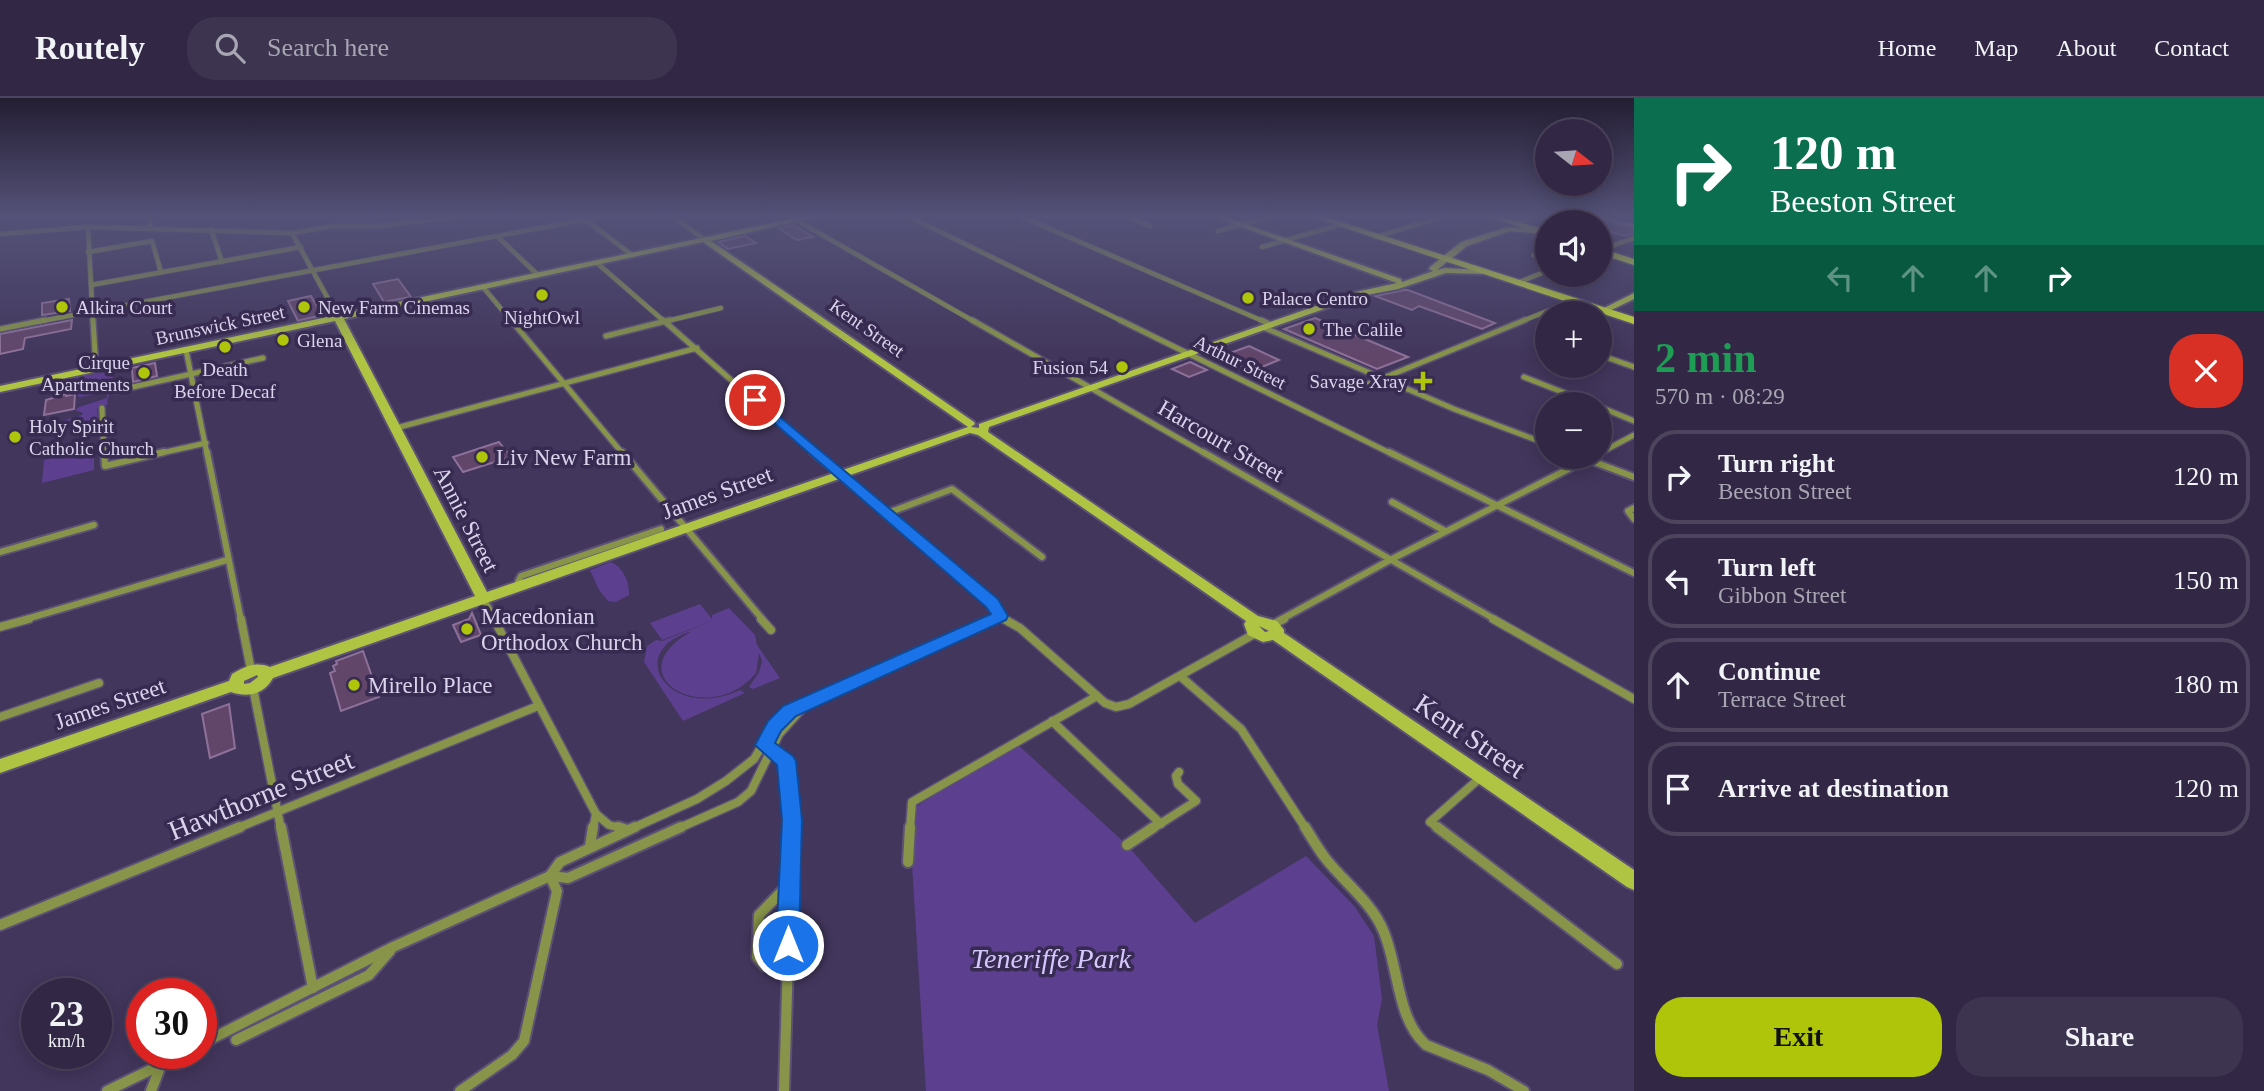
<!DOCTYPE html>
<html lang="en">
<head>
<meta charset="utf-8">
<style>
  :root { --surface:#322845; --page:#3d3450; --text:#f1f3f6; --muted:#a8a6b3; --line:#4d445e; --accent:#aec50a }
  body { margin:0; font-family:Georgia,serif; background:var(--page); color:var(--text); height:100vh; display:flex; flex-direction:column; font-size:26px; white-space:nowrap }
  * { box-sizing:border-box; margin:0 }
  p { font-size:23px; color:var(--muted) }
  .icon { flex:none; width:38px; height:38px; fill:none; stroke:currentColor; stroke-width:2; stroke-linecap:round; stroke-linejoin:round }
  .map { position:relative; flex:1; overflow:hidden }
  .sheet { display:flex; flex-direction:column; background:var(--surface); width:630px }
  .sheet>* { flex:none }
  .guide { background:#0b6e4f; color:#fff; overflow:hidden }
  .needle { width:46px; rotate:107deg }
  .buttons { position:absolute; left:1535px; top:21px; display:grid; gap:14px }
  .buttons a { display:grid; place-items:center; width:77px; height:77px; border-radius:50%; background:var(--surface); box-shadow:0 4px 18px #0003,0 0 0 2px var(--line); font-size:35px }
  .speed { position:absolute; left:21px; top:880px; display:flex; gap:14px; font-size:35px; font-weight:700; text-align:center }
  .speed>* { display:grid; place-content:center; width:91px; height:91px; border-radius:50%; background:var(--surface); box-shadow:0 4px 18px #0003,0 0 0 2px var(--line); line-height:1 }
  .speed small { font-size:18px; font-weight:400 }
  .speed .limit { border:10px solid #d22; background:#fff; color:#111 }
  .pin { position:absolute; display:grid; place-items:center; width:60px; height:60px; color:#fff; margin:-30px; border:4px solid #fff; border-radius:50%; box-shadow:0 2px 7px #0007 }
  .me { position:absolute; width:77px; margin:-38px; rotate:0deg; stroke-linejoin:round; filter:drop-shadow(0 0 5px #0008) }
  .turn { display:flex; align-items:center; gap:24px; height:147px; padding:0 21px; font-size:32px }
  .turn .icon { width:91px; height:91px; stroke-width:2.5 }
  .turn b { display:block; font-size:49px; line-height:60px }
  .lanes { display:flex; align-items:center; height:66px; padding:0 21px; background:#0003; justify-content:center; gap:35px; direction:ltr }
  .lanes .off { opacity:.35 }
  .round { display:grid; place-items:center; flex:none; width:74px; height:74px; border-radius:28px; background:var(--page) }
  .overview { display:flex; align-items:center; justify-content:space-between; height:119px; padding:0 21px }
  h1 { font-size:42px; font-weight:600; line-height:52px; color:#1e9e55 }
  .primary-button { display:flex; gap:14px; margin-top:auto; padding:14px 21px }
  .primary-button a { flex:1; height:80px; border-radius:28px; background:var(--accent); color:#111; font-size:28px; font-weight:600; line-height:80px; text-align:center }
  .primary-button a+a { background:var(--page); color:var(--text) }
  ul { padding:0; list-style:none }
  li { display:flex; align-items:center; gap:21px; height:94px; margin:0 14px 10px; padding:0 7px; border:4px solid var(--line); border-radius:28px }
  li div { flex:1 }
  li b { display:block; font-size:26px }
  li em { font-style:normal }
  header { display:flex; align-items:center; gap:42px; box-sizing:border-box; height:98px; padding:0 35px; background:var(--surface); border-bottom:2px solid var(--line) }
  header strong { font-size:33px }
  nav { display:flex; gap:38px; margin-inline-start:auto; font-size:24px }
  .search { width:490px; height:63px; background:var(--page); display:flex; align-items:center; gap:18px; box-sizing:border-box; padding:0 24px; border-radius:28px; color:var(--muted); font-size:26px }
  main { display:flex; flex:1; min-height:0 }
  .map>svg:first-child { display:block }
  .green { fill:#5d3f90 }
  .building { fill:#61466a; stroke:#8e7198; stroke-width:2 }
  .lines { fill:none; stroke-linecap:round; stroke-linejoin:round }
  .street-far4-casing { stroke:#5d5276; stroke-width:6 }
  .street-far3-casing { stroke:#5d5276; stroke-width:8 }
  .street-far2-casing { stroke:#5d5276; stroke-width:10 }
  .street-far1-casing { stroke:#5d5276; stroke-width:11 }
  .street-casing { stroke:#5d5276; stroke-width:14 }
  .secondary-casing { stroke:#5d5276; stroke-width:4 }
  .primary-casing { stroke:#5d5276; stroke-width:3 }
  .street-far4 { stroke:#879449; stroke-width:4.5 }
  .street-far3 { stroke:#879449; stroke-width:5 }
  .street-far2 { stroke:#879449; stroke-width:6 }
  .street-far1 { stroke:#879449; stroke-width:8 }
  .street { stroke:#879449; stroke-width:10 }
  .secondary { fill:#afc442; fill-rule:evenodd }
  .primary { fill:#cfe932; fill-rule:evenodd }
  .rail { stroke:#ada6c2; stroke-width:2 }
  .route { fill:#1a73e8; stroke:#114b97; stroke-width:2 }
  .poi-dot { fill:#aec50a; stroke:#382b51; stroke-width:2.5 }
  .labels { text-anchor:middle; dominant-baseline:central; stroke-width:7; stroke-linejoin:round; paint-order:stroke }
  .far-poi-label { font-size:19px; fill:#d9d3eb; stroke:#382b51; text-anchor:start }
  .far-street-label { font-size:19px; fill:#d9d3eb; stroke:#382b51 }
  .street-label { font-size:23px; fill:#d9d3eb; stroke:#382b51 }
  .poi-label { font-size:23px; fill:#d9d3eb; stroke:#382b51; text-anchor:start }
  .near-street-label { font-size:28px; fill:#d9d3eb; stroke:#382b51 }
  .near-park-label { font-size:28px; font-style:italic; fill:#d6c6fe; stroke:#382b51 }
</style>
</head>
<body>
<header>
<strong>Routely</strong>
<div class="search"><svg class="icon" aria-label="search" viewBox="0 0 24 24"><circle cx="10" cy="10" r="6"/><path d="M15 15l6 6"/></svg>Search here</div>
<nav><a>Home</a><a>Map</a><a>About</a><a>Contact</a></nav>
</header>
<main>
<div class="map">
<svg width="1634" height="993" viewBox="0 0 1634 993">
  <rect width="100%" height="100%" fill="#42365c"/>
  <!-- green -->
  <g class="green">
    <path d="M112 273 114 292 108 299 107 307 97 310 98 321 51 332 55 325 82 317 83 315 75 312 79 309 107 300 106 294 81 299 78 298V294L67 295 79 287 69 284V281Z"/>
    <path d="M94 351V372L42 385 44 362Z"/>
    <path d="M611 464C624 470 629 484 629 497L616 504 608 503 599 492 590 472Z"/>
    <path d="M700 506 712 521V517L729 510 755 537 757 547 780 580 753 591 749 589 759 574 762 563 759 555 756 575C709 632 612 578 692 533 621 554 671 625 740 592L745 595 683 623 644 564 647 548 656 542 662 543 714 522 662 542 650 525Z"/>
    <path d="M1015 644 1127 747 1195 825 1306 758 1355 809 1374 838 1382 901 1377 927 1389 993H926L912 766 916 709Z"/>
  </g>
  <!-- building -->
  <g class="building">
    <path d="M1604 123 1634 129V135L1625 138 1600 131V124Z"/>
    <path d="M794 127 813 139 797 142 778 130Z"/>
    <path d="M745 138 756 145 728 151 718 144Z"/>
    <path d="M398 181 411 199 384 204 373 186Z"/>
    <path d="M1404 192H1408L1495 225 1482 231 1419 208 1412 212 1375 198Z"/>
    <path d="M311 198 322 217 298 223 288 203Z"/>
    <path d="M69 201 70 213 42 217V205Z"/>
    <path d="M1315 220 1353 236 1408 259 1377 271 1284 231Z"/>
    <path d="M72 222 71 231 25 240 23 251 0 256V236Z"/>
    <path d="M1249 248 1279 262 1252 273 1222 258Z"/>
    <path d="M1190 264 1207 272 1189 279 1172 271Z"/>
    <path d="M155 265 157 278 133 284 132 270Z"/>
    <path d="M66 296V298L75 296 74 311 44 317 46 302Z"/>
    <path d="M499 344 511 359 463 374 453 359Z"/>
    <path d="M472 515 481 537 461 544 453 527 469 521Z"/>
    <path d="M363 553 379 599 341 613 330 575 335 573 333 568 337 566 336 563Z"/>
    <path d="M229 606 235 650 210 660 202 616Z"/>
  </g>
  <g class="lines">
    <defs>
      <g id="street-far4">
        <path d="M672 118 705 142"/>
        <path d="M789 118 975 224"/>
        <path d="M908 118 1124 224"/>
        <path d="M1020 118 1265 224"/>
        <path d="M1126 118 1150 128"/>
        <path d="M586 122 632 157"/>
        <path d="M1514 125 1535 118"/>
        <path d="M88 129 93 224"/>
        <path d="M147 130 151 126 149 118"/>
        <path d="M211 131 222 164"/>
        <path d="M1218 133 1273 118"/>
        <path d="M292 135 338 219"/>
        <path d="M0 136 88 129 292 135 333 128H377L460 118"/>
        <path d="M1376 139 1444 118"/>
        <path d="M499 140 538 177"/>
        <path d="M1262 149 1339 127"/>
        <path d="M1600 152 1634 140"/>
        <path d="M88 154 152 143 161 174"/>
        <path d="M1534 157 1547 152"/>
        <path d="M597 165 665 224"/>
        <path d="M1517 185 1547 173"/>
        <path d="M91 187 301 149"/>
        <path d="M483 189 512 224"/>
        <path d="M36 224C225 188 415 154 604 118"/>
        <path d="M663 224 721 210"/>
        <path d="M1520 224 1572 203"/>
      </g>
      <g id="street-far3">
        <path d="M93 222 96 271"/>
        <path d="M511 222 623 356"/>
        <path d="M663 222 815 356"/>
        <path d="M972 222 1206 356"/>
        <path d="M1120 222 1392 356"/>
        <path d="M1261 222 1272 227"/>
        <path d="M1265 230 1454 311 1547 346"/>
        <path d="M0 231 45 222"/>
        <path d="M606 238 670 222"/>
        <path d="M186 252 207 356"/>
        <path d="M1600 257 1634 269"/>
        <path d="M1524 279 1593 306"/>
        <path d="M1354 292 1525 222"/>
        <path d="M115 293 263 260"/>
        <path d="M1600 309 1634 323"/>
        <path d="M102 310 104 356"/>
        <path d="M396 330 697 250"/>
        <path d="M1600 355 1634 337"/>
        <path d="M157 356 206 345"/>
      </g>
      <g id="street-far2">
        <path d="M104 354 105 368 164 354"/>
        <path d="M207 354 241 522"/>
        <path d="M622 354 763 522"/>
        <path d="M813 354 992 505 1000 518 1007 522"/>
        <path d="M1203 354 1496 522"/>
        <path d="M1389 354 1634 475"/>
        <path d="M1581 359 1634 379"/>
        <path d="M1392 404 1445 433"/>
        <path d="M1634 410 1628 413 1634 421"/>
        <path d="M885 416 952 391 1042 459"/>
        <path d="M0 454 94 427"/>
        <path d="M520 488 518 484 521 478 661 431"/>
        <path d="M483 500 495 522"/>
        <path d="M23 522 227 462"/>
        <path d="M990 522 1000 518"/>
        <path d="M1280 522 1390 462 1592 359"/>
      </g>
      <g id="street-far1">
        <path d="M241 521 251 572"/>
        <path d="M494 521 596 716 609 727 624 731"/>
        <path d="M761 521 771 532"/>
        <path d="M1004 521 1020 530 1105 605 1116 609 1129 606 1256 535"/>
        <path d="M1493 521 1634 601"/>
        <path d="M1272 527 1284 521"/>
        <path d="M0 529 29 521"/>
        <path d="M1180 578 1241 631 1306 731"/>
        <path d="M253 590 281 731"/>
        <path d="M0 619 99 585"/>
        <path d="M1052 623 1161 726"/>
        <path d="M769 650C796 666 793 703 792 731"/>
        <path d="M235 731 538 608"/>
        <path d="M593 731 596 716"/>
        <path d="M631 731 697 701 726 683 754 661 774 628 789 613 994 521"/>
        <path d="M677 731 738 704 751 693 779 636 806 606"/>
        <path d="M910 731 912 704 1097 598"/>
        <path d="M1152 731 1196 703 1178 686 1176 678 1179 674"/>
        <path d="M1440 731 1430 724 1481 679"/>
      </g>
      <g id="street">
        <path d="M281 729 313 890"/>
        <path d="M618 729 627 732"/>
        <path d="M1305 729C1312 740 1318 751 1326 761 1344 784 1372 805 1383 832 1399 868 1396 920 1426 947L1488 972 1524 993"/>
        <path d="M1437 729 1617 866"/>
        <path d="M1127 747 1154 729"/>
        <path d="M590 748 593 729"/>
        <path d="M908 764 910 729"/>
        <path d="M550 778 560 764 635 729"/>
        <path d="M788 787 759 817 757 859 765 868 788 866"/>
        <path d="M0 827 240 729"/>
        <path d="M236 942 369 877 390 853"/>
        <path d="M201 946 393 849 550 778 568 780 681 729"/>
        <path d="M107 993 183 956"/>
        <path d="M151 993 161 967"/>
        <path d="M460 993 512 957 524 943 557 793 550 778"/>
        <path d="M784 993 792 729"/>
      </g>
      <g id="secondary">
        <path d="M806 118H821L711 143 974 324 975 326 971 329 979 330V326L1356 194 1397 185 1211 118H1222L1401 181 1402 184 1433 173 1429 171 1430 169 1461 144 1507 129 1545 132 1546 134 1542 136 1510 133 1467 148 1437 172 1445 170 1483 172 1487 174 1486 176 1446 175 1398 191 1361 198 989 329 988 334 1258 518 1277 523 1284 532V535L1634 772V792L1627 789 1273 542 1263 544 1248 537 1244 526 1246 523 978 337 970 335 273 580C264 596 249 600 231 594L0 675V661L229 583 232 576C245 569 255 563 270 569L475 498 335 223 0 294V288ZM703 144 968 329 487 494 344 221ZM1259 528 1269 533 1265 534ZM257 577 258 579 250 585 244 586V583Z"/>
        <path d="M1634 195V201L1605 215 1598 213Z"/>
      </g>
      <g id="primary">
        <path d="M1309 118H1323L1634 219V226Z"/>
        <path d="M1486 118H1500L1547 132V138Z"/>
        <path d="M1600 150 1634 161V167L1600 156Z"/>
      </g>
    </defs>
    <!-- street-far4 casing -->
    <use href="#street-far4" class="street-far4-casing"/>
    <!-- street-far3 casing -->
    <use href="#street-far3" class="street-far3-casing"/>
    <!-- street-far2 casing -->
    <use href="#street-far2" class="street-far2-casing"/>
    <!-- street-far1 casing -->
    <use href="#street-far1" class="street-far1-casing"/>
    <!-- street casing -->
    <use href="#street" class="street-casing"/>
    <!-- secondary casing -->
    <use href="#secondary" class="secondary-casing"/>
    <!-- primary casing -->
    <use href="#primary" class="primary-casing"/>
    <!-- street-far4 -->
    <use href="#street-far4" class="street-far4"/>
    <!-- street-far3 -->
    <use href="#street-far3" class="street-far3"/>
    <!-- street-far2 -->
    <use href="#street-far2" class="street-far2"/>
    <!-- street-far1 -->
    <use href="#street-far1" class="street-far1"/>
    <!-- street -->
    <use href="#street" class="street"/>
    <!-- secondary -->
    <use href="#secondary" class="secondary"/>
    <!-- primary -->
    <use href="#primary" class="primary"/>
    <!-- rail -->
    <path class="rail" d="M1593 118 1634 127"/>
  </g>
  <!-- sky -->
  <linearGradient id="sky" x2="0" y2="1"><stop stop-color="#241e33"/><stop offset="0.46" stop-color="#545278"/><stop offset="1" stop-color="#545278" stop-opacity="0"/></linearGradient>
  <rect width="1634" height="257" fill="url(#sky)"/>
  <!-- route -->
  <path class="route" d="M755 298 998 501 1008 518 1006 522 796 618 781 633 775 645 793 658 796 663 802 722 799 847 796 854 788 858 779 854 776 847 782 722 777 667 755 647 768 623 783 608 991 516 986 509 750 304 749 302Z"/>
  <!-- markers -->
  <g class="poi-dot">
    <circle cx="542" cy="197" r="7"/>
    <circle cx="1248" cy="200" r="7"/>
    <circle cx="62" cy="209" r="7"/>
    <circle cx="304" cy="209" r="7"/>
    <circle cx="1309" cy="231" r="7"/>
    <circle cx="283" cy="242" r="7"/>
    <circle cx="225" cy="249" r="7"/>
    <circle cx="1122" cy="269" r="7"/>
    <circle cx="144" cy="275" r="7"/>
    <path d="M1419.5 272.5h7v7h7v7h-7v7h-7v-7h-7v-7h7z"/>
    <circle cx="15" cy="339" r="7"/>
    <circle cx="482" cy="359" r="7"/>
    <circle cx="467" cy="531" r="7"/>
    <circle cx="354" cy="587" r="7"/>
  </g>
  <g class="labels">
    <!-- far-poi labels -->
    <g class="far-poi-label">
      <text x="1262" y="200">Palace Centro</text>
      <text x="76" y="209">Alkira Court</text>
      <text x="318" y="209">New Farm Cinemas</text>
      <text x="542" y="219" text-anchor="middle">NightOwl</text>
      <text x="1323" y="231">The Calile</text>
      <text x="297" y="242">Glena</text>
      <text x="130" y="264" text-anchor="end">Cirque<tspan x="130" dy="22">Apartments</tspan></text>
      <text x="1108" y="269" text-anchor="end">Fusion 54</text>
      <text x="225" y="271" text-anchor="middle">Death<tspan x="225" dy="22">Before Decaf</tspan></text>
      <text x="1407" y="283" text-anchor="end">Savage Xray</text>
      <text x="29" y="328">Holy Spirit<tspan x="29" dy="22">Catholic Church</tspan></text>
    </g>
    <!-- far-street labels -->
    <g class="far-street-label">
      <text transform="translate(220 227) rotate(-12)">Brunswick Street</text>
      <text transform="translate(867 230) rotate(35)">Kent Street</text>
      <text transform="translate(1240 264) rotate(26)">Arthur Street</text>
    </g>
    <!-- street labels -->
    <g class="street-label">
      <text transform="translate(1221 343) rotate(30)">Harcourt Street</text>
      <text transform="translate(717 395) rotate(-20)">James Street</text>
      <text transform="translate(466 421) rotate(63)">Annie Street</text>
      <text transform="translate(110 606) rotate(-19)">James Street</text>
    </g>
    <!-- poi labels -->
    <g class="poi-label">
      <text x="496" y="359">Liv New Farm</text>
      <text x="481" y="518">Macedonian<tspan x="481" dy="26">Orthodox Church</tspan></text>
      <text x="368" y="587">Mirello Place</text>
    </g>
    <!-- near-street labels -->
    <g class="near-street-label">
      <text transform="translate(1470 638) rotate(34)">Kent Street</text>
      <text transform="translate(261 697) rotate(-22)">Hawthorne Street</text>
    </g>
    <!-- near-park labels -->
    <g class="near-park-label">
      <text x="1051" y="860">Teneriffe Park</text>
    </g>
  </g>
</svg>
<div class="buttons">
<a><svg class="needle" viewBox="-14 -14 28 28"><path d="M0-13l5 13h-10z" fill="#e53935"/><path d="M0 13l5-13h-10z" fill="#a8a6b3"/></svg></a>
<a><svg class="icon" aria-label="sound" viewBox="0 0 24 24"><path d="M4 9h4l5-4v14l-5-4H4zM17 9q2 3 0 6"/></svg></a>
<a>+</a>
<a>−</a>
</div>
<div class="speed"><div>23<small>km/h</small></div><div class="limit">30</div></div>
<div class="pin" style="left:755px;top:302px;background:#d93025"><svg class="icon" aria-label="arrive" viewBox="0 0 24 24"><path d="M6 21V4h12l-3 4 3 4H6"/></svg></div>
<svg class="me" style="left:788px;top:847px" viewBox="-20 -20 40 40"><circle r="17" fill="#1a73e8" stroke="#fff" stroke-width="3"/><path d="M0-11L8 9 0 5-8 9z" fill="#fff"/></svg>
</div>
<section class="sheet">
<div class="guide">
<div class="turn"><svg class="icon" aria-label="right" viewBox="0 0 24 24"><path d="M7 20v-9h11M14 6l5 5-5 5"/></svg><div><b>120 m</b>Beeston Street</div></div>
<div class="lanes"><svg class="icon off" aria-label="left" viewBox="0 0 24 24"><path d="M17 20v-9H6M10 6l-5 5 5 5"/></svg><svg class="icon off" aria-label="ahead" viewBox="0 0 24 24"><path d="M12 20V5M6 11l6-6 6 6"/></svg><svg class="icon off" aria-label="ahead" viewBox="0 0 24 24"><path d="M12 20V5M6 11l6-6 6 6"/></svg><svg class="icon" aria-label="right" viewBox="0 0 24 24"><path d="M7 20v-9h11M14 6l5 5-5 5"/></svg></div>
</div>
<div class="overview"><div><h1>2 min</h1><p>570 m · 08:29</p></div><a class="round" style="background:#d93025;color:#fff"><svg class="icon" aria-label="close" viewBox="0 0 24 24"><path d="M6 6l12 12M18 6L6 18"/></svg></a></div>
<ul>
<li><svg class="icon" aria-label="right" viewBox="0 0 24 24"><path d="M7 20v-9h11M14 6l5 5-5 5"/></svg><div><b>Turn right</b><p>Beeston Street</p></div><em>120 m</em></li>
<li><svg class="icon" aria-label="left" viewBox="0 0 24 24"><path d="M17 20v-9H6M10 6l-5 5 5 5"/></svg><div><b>Turn left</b><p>Gibbon Street</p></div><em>150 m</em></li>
<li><svg class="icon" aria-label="ahead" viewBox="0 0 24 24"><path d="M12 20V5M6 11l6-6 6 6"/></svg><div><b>Continue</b><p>Terrace Street</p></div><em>180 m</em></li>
<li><svg class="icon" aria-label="arrive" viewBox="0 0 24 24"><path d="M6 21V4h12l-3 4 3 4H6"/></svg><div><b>Arrive at destination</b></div><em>120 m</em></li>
</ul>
<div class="primary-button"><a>Exit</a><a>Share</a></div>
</section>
</main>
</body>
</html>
